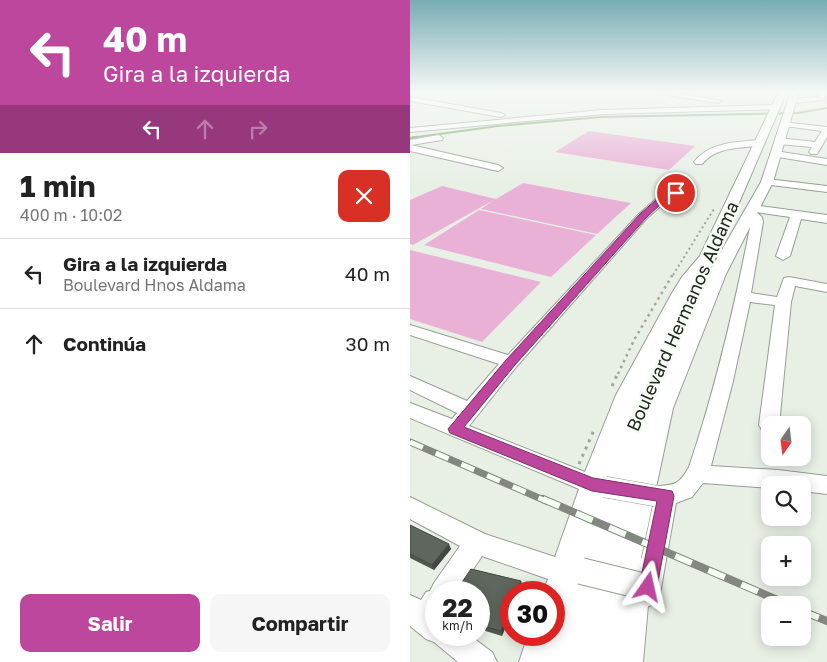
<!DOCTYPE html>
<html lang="es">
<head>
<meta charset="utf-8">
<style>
  :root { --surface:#fff; --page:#f6f6f6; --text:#222; --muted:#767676; --line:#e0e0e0; --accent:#bd479d }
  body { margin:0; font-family:"Golos Text",sans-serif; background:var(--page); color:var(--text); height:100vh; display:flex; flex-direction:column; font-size:19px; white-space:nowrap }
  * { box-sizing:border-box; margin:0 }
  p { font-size:16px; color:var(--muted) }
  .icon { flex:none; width:28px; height:28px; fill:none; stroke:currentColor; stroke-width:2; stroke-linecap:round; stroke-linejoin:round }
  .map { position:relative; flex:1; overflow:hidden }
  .details { display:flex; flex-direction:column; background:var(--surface); width:410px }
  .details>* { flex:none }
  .banner { background:#bd479d; color:#fff; overflow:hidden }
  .needle { width:32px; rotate:194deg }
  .controls { position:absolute; left:351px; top:416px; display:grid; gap:10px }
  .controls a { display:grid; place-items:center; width:50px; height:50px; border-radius:10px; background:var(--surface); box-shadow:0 2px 12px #0003; font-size:25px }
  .speed { position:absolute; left:15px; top:581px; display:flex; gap:10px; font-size:25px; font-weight:700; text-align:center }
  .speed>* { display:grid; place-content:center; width:65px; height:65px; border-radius:50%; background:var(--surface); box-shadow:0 2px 12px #0003; line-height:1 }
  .speed small { font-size:12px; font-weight:400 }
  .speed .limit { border:8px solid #d22; background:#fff; color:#111 }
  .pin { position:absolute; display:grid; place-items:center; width:42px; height:42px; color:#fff; margin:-21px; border:2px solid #fff; border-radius:50%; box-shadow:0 1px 5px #0007 }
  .me { position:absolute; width:55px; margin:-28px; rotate:11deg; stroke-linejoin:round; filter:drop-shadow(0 0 4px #0008) }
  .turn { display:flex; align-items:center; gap:18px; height:105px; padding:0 20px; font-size:22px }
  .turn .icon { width:65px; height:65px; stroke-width:2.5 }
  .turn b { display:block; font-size:35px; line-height:42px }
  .lanes { display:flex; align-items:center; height:48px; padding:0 20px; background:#0003; justify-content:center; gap:25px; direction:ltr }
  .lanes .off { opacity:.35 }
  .round { display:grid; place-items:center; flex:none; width:52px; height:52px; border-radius:10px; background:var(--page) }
  .overview { display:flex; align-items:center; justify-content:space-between; height:85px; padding:0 20px }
  h1 { font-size:30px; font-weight:700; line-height:38px }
  .primary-button { display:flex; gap:10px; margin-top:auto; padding:10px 20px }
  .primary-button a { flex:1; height:58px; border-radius:10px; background:var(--accent); color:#fff; font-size:20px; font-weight:700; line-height:58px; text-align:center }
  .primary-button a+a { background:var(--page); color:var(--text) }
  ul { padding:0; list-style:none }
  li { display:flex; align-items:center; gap:15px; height:70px; padding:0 20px; border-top:1px solid var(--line) }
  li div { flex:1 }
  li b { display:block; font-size:19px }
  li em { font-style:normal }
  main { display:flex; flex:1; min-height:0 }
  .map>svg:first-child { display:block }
  .green { fill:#eab1d6 }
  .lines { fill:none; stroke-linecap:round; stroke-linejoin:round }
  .stream-far1 { stroke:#71a165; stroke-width:2 }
  .stream { stroke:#71a165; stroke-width:2.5 }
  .minor-casing { stroke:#969e94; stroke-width:2 }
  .major-casing { stroke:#969e94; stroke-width:2 }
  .path-far2 { stroke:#9fa59d; stroke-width:2; stroke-dasharray:2 3; stroke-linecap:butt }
  .path-far1 { stroke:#9fa59d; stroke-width:2.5; stroke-dasharray:2.5 4; stroke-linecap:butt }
  .path { stroke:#9fa59d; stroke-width:3; stroke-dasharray:3 5; stroke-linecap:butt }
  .minor { fill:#fff; fill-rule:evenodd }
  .major { fill:#fff; fill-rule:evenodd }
  .rail-far1-casing { stroke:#828780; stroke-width:7 }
  .rail-casing { stroke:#828780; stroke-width:8 }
  .rail-far1 { stroke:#f5fef3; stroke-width:5; stroke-dasharray:14; stroke-linecap:butt }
  .rail { stroke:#f5fef3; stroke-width:6; stroke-dasharray:18; stroke-linecap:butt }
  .minor-bridge-far1-casing { stroke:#969e94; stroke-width:22; stroke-linecap:butt }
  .minor-bridge-casing { stroke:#969e94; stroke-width:28; stroke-linecap:butt }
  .minor-bridge-far1 { stroke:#fff; stroke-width:21 }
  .minor-bridge { stroke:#fff; stroke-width:26 }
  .wall { fill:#525850 }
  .shaded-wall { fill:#424741 }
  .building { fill:#5f665d; stroke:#424741 }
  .route { fill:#bd479d; stroke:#7b2e66 }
  .labels { text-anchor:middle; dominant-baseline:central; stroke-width:5; stroke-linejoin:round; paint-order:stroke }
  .street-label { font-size:18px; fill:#242723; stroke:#f5fef3 }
</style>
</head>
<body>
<main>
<section class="details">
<div class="banner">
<div class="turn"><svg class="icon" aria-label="left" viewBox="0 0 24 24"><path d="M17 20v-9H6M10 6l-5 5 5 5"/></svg><div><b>40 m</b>Gira a la izquierda</div></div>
<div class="lanes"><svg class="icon" aria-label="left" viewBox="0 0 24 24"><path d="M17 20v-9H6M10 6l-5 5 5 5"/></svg><svg class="icon off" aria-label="ahead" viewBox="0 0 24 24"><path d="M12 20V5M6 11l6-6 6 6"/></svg><svg class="icon off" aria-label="right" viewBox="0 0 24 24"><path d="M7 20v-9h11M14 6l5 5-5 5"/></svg></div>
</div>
<div class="overview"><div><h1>1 min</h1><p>400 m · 10:02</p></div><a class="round" style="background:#d93025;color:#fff"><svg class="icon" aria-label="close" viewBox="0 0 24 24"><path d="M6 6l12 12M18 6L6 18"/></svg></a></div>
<ul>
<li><svg class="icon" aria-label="left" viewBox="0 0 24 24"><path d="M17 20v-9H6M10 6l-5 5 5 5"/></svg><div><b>Gira a la izquierda</b><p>Boulevard Hnos Aldama</p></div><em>40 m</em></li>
<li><svg class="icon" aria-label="ahead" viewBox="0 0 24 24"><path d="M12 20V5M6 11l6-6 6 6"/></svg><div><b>Continúa</b></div><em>30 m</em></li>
</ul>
<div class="primary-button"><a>Salir</a><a>Compartir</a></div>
</section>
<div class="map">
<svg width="417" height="662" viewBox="0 0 417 662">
  <rect width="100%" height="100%" fill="#e8f0e6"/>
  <!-- green -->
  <g class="green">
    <path d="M179 131 285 146 259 170 145 152Z"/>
    <path d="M113 183 221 203 187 234 71 209 84 200 3 245 0 244V200L32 186 86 199Z"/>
    <path d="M69 210 186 235 141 277 14 245Z"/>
    <path d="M0 250 131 282 72 342 0 319Z"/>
  </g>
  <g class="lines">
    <!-- stream-far1 -->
    <path class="stream-far1" d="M0 138 88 126 191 117 387 113 417 108"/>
    <!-- stream -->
    <path class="stream" d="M0 138 7 137"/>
    <defs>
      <g id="minor">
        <path d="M241 91H255L312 101 308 103 244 93Z"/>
        <path d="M404 91 414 92 415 100 381 103 377 101 381 99 409 97V94Z"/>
        <path d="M0 97 91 113 95 115 91 117 0 101Z"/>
        <path d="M365 105 369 107 368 109 193 114 0 132V128L193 110Z"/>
        <path d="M372 122 417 127V137L407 154H401L399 152 402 147 369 144 365 141 369 138 405 142 412 131 375 126H372Z"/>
        <path d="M29 135 33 138 32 140 1 145 88 165 93 168 88 171 0 151V140Z"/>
        <path d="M350 140 354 143 353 145C331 149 308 145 292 164H286L284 162C299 142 327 142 350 140Z"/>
        <path d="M365 151 417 159V165L362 156 360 154Z"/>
        <path d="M357 179 417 186V192L353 184 352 182 353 180Z"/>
        <path d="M271 185 275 186 276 188C270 196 261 198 253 204 247 209 242 214 237 218L107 366 59 426 175 472 206 395 262 293 272 277 289 257H299L301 260 276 293 224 395 195 479 200 480 203 487 200 494 190 496 169 561 175 571 171 580 162 583 154 609 144 612V592H133L138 579 72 556 48 592H26V635H59L82 652 87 662H48L24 642 16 639 0 626V595L11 600 16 592 20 591 24 583 50 546 0 519V497L75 534 145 557 169 489 0 418V403L42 419 47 413 0 390V376L57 401 89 364 0 335V325L98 355 229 214 246 199Z"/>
        <path d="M343 205 417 215V223L391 219 380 256 373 260 366 256 380 217 346 212 352 217 353 222 341 293 367 297 374 278 379 277 417 284V292L385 286 381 302 369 425H360L359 432 352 430 349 425 365 305 340 302 323 381 301 466 368 470 417 476V494L392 491V485H360V488L293 483 282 497 266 503 250 594 246 603 237 607 228 603 224 594 243 505 238 503 235 496 238 489C261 481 265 492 279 467 306 387 325 305 341 222L340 219 334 213 339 210V206Z"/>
        <path d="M144 629 146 635 139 662H109L118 635H144Z"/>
      </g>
      <path id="major" d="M369 91H377L283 310 298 274 351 182 381 91H389L363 182 316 274 263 408 231 558 236 560 241 571 233 662H137L198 465 225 391Z"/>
    </defs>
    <!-- minor casing -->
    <use href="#minor" class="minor-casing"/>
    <!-- major casing -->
    <use href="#major" class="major-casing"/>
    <!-- path-far2 -->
    <path class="path-far2" d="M263 275 304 209"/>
    <!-- path-far1 -->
    <path class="path-far1" d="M208 374 224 340 263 274"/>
    <!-- path -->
    <g class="path">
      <path d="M202 386 208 373"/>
      <path d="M169 464 184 430"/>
    </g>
    <!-- minor -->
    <use href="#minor" class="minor"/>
    <!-- major -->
    <use href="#major" class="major"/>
    <defs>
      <path id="rail-far1" d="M0 442 136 501"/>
      <g id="rail">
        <path d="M133 499 379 605"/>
        <path d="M392 611 417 621"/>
      </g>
    </defs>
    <!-- rail-far1 casing -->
    <use href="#rail-far1" class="rail-far1-casing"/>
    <!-- rail casing -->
    <use href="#rail" class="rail-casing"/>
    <!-- rail-far1 -->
    <use href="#rail-far1" class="rail-far1"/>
    <!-- rail -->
    <use href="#rail" class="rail"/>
    <defs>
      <path id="minor-bridge-far1" d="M195 487 246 496"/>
      <path id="minor-bridge" d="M171 571 232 586"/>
    </defs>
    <!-- minor-bridge-far1 casing -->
    <use href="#minor-bridge-far1" class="minor-bridge-far1-casing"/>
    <!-- minor-bridge casing -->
    <use href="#minor-bridge" class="minor-bridge-casing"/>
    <!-- minor-bridge-far1 -->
    <use href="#minor-bridge-far1" class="minor-bridge-far1"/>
    <!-- minor-bridge -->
    <use href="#minor-bridge" class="minor-bridge"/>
  </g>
  <!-- wall -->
  <g class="wall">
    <path d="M0 525 41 549 24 570 0 558Z"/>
    <path d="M111 581 112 586 110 592H101V613L92 636 69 629V592Z"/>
  </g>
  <!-- shaded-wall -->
  <g class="shaded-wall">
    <path d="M39 544 41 549 24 570 22 565Z"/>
    <path d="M111 581 112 586 110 592H106Z"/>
    <path d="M101 605V613L92 636 91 631Z"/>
  </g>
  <!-- building -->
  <g class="building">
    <path d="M0 525 39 544 22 565 0 554Z"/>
    <path d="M61 569 111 581 106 592H101V605L91 631 69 625V592H40L41 589 48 588Z"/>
  </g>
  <!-- sky -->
  <linearGradient id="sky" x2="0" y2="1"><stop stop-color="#78acb4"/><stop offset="0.5" stop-color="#f5f8f4"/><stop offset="1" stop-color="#f5f8f4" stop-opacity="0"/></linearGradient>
  <rect width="417" height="183" fill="url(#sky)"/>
  <!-- route -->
  <path class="route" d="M263 191 270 193 252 203 236 218 105 365 54 427 183 478 262 491 264 496 247 587 245 594 238 596 232 594 229 587 247 501 182 491 40 433 38 429 96 360 230 214 247 199Z"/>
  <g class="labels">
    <!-- street labels -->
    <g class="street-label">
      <text transform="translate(272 316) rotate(-66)">Boulevard Hermanos Aldama</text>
    </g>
  </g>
</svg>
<div class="controls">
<a><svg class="needle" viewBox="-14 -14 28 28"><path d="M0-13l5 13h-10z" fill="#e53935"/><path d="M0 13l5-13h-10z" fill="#767676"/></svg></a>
<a><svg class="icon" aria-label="search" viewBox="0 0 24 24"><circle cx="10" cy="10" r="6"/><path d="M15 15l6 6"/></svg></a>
<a>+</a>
<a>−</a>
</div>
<div class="speed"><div>22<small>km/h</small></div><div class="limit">30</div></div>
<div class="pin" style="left:266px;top:193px;background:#d93025"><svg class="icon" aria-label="arrive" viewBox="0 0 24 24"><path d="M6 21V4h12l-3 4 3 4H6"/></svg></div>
<svg class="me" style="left:238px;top:587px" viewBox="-20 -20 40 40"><path d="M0-17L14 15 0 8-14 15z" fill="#bd479d" stroke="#fff" stroke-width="4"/></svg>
</div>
</main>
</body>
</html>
